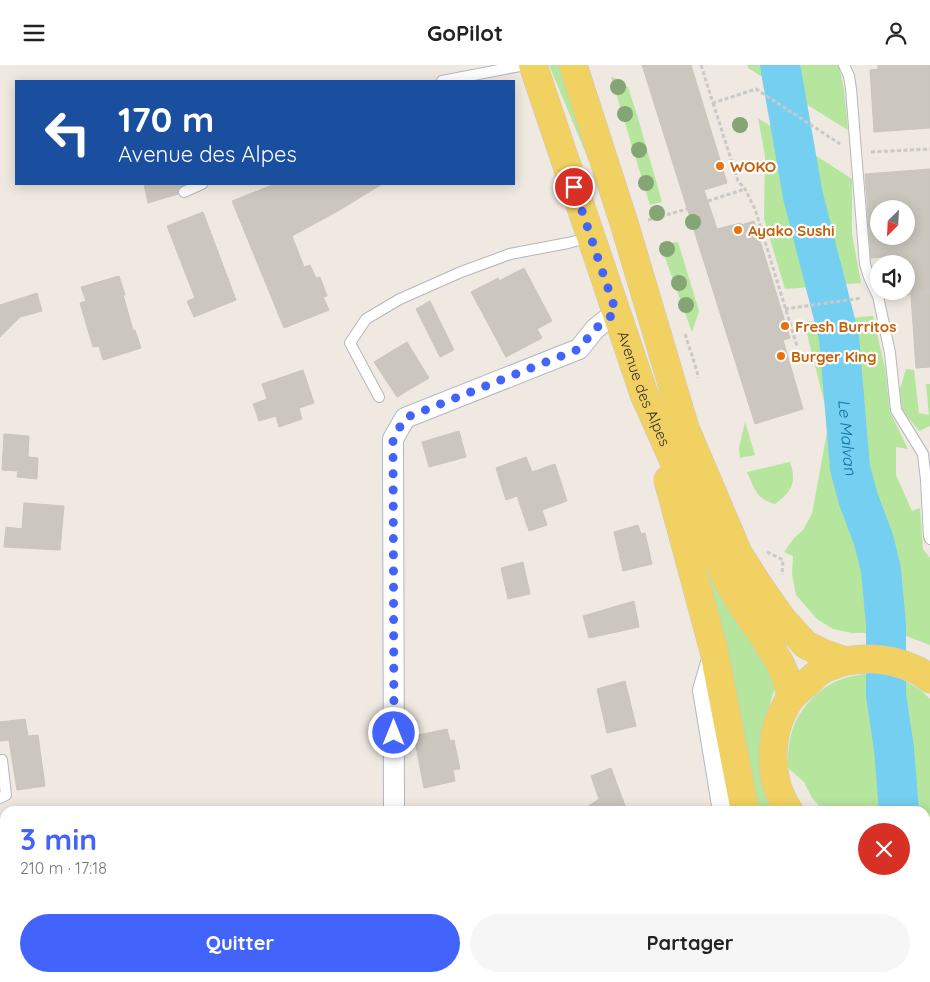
<!DOCTYPE html>
<html lang="fr">
<head>
<meta charset="utf-8">
<style>
  :root { --surface:#fff; --page:#f6f6f6; --text:#222; --muted:#767676; --accent:#4264fb }
  body { margin:0; font-family:Quicksand,sans-serif; background:var(--page); color:var(--text); height:100vh; display:flex; flex-direction:column; font-size:19px; white-space:nowrap }
  * { box-sizing:border-box; margin:0 }
  p { font-size:16px; color:var(--muted) }
  .icon { flex:none; width:28px; height:28px; fill:none; stroke:currentColor; stroke-width:2; stroke-linecap:round; stroke-linejoin:round }
  .map { position:relative; flex:1; overflow:hidden }
  .sheet { position:absolute; left:0px; top:741px; width:930px; height:176px; display:flex; flex-direction:column; background:var(--surface); border-radius:15px 15px 0 0; box-shadow:0 2px 12px #0003 }
  .sheet>* { flex:none }
  .banner { position:absolute; left:15px; top:15px; width:500px; height:105px; border-radius:0px; box-shadow:0 2px 12px #0003; background:#1a4fa0; color:#fff; overflow:hidden }
  .needle { width:32px; rotate:204deg }
  .buttons { position:absolute; left:870px; top:135px; display:grid; gap:10px }
  .buttons a { display:grid; place-items:center; width:45px; height:45px; border-radius:50%; background:var(--surface); box-shadow:0 2px 12px #0003; font-size:25px }
  .pin { position:absolute; display:grid; place-items:center; width:42px; height:42px; color:#fff; margin:-21px; border:2px solid #fff; border-radius:50%; box-shadow:0 1px 5px #0007 }
  .me { position:absolute; width:55px; margin:-28px; rotate:0deg; stroke-linejoin:round; filter:drop-shadow(0 0 4px #0008) }
  .turn { display:flex; align-items:center; gap:18px; height:105px; padding:0 20px; font-size:22px }
  .turn .icon { width:65px; height:65px; stroke-width:2.5 }
  .turn b { display:block; font-size:35px; line-height:42px }
  .round { display:grid; place-items:center; flex:none; width:52px; height:52px; border-radius:26px; background:var(--page) }
  .summary { display:flex; align-items:center; justify-content:space-between; height:85px; padding:0 20px }
  h1 { font-size:30px; font-weight:800; line-height:38px; color:var(--accent) }
  .primary-button { display:flex; gap:10px; margin-top:auto; padding:10px 20px }
  .primary-button a { flex:1; height:58px; border-radius:30px; background:var(--accent); color:#fff; font-size:20px; font-weight:800; line-height:58px; text-align:center }
  .primary-button a+a { background:var(--page); color:var(--text) }
  header { display:flex; justify-content:space-between; align-items:center; height:65px; padding:0 20px; background:var(--surface); font-size:22px; font-weight:800 }
  .map>svg:first-child { display:block }
  .green { fill:#b6e59e }
  .lines { fill:none; stroke-linecap:round; stroke-linejoin:round }
  .river { stroke:#75cff0; stroke-width:40 }
  .building { fill:#cbc7bf; stroke:#cbc5ba; fill-rule:evenodd }
  .lane-casing { stroke:#b4b7c1; stroke-width:12 }
  .street-casing { stroke:#b4b7c1; stroke-width:22 }
  .primary-casing { stroke:#c9c9c9; stroke-width:29 }
  .path { stroke:#c9c9c9; stroke-width:3; stroke-dasharray:4 2.5; stroke-linecap:butt }
  .lane { stroke:#fff; stroke-width:10 }
  .street { stroke:#fff; stroke-width:20 }
  .primary { stroke:#f2d163; stroke-width:28 }
  .tree { fill:#84a574 }
  .route { stroke:#4264fb; stroke-width:9; stroke-dasharray:0 16.2 }
  .food-dot { fill:#e8710a; stroke:#fff; stroke-width:2 }
  .labels { text-anchor:middle; dominant-baseline:central; stroke-width:4.5; stroke-linejoin:round; paint-order:stroke }
  .food-label { font-size:15px; font-weight:bold; fill:#c56008; stroke:#fff; text-anchor:start }
  .street-label { font-size:15px; fill:#2e2e2e; stroke:#fff }
  .water-label { font-size:16px; font-style:italic; fill:#0d6fa3; stroke:#fff }
</style>
</head>
<body>
<header><svg class="icon" aria-label="menu" viewBox="0 0 24 24"><path d="M4 6h16M4 12h16M4 18h16"/></svg>GoPilot<svg class="icon" aria-label="person" viewBox="0 0 24 24"><circle cx="12" cy="8" r="4"/><path d="M4 21q1-7 8-7t8 7"/></svg></header>
<div class="map">
<svg width="930" height="917" viewBox="0 0 930 917">
  <rect width="100%" height="100%" fill="#efe9e1"/>
  <!-- green -->
  <g class="green">
    <path d="M549 0H562L592 94 589 96Z"/>
    <path d="M747 0H839L844 25 848 65 748 3Z"/>
    <path d="M611 12 617 14 628 22 638 53 662 137 650 140Z"/>
    <path d="M758 53 852 114V169L861 218 785 224 764 154 765 91Z"/>
    <path d="M678 177 699 246 692 267 660 179Z"/>
    <path d="M873 251 885 303 890 347 908 384 896 382V410L912 446 920 443 923 484 930 493V580L898 568H852L833 564 817 554 796 530 792 509 793 491 784 487 794 473 803 465 812 449 829 356 804 257Z"/>
    <path d="M906 304 914 305 919 348 929 350 926 319H930V361L919 366 902 345 900 324Z"/>
    <path d="M745 357 755 390 740 393 739 383Z"/>
    <path d="M790 397C797 417 792 427 775 439 755 433 755 424 747 407Z"/>
    <path d="M712 506 769 603 776 618 759 677V704L767 736 774 746H757L706 513Z"/>
    <path d="M864 609C870 609 878 609 884 610 901 612 918 621 930 634V751L925 756V746H824L812 733 804 717 787 702C788 693 788 683 790 674 795 647 818 621 845 613 851 611 858 610 864 609Z"/>
    <path d="M930 807V917H843V913L925 912V810Z"/>
  </g>
  <g class="lines">
    <!-- river -->
    <g class="river">
      <path id="s1" d="M780 0 803 131 839 272 850 403 858 433 874 476 881 505 886 560V630L894 684 899 746"/>
      <path d="M907 917V912"/>
    </g>
  </g>
  <!-- building -->
  <g class="building">
    <path d="M642 0H691L727 118 704 125 717 164 741 158V160L754 156 790 273 783 275 803 344 755 359Z"/>
    <path d="M878 0H930V63L874 67 870 5 878 4Z"/>
    <path d="M930 104V302L916 303 910 216H906V199H891L890 191 871 193 865 109ZM879 144H906V171H879Z"/>
    <path d="M144 119H186L179 123 177 126 178 129 148 138Z"/>
    <path d="M275 119H382L338 146 292 171 304 202 310 200 316 213 320 212 327 231 323 232 329 245 284 263 232 136Z"/>
    <path d="M203 147 236 235 194 252 187 236 195 233 167 161Z"/>
    <path d="M524 203 552 256 537 264 542 273 506 292 471 227 498 213 499 216Z"/>
    <path d="M119 211 125 230H123L133 265H135L141 283 103 295 99 281 93 282 80 238 86 236 81 222Z"/>
    <path d="M37 228 42 246 20 252 0 272V240Z"/>
    <path d="M430 236 454 285 440 292 416 244Z"/>
    <path d="M407 277 429 313 397 332 374 297Z"/>
    <path d="M303 305 314 338 299 343 302 354 279 362 276 351 259 356 253 339 267 334 262 319Z"/>
    <path d="M459 366 466 392 429 402 422 377Z"/>
    <path d="M4 369 29 371 28 392 38 393 37 414 17 412 18 406 2 405Z"/>
    <path d="M526 392 532 407 555 399 567 436 542 445 547 460 529 466 517 431 506 435 496 403Z"/>
    <path d="M24 438 64 441 60 485 4 482 6 462 22 464Z"/>
    <path d="M638 460 641 469 645 468 652 499 623 506 614 467Z"/>
    <path d="M523 497 530 529 508 534 501 503Z"/>
    <path d="M634 536 639 562 589 573 583 551Z"/>
    <path d="M625 616 636 661 607 668 597 624Z"/>
    <path d="M25 654 28 671 38 670 45 721 17 725 9 675 0 676V657Z"/>
    <path d="M447 664 450 676 454 675 460 704 453 705 455 716 424 723 414 671Z"/>
    <path d="M611 703 627 746H581L599 734 591 711Z"/>
  </g>
  <g class="lines">
    <defs>
      <g id="lane">
        <path d="M844 0 849 11 851 24 865 199 869 212 878 231 890 288 896 345 923 389 926 415 929 471 930 474"/>
        <path d="M442 16 525 0"/>
        <path d="M184 127 202 119"/>
        <path d="M379 332 350 278 366 254 400 234 461 207 510 189 568 178 590 172"/>
        <path d="M0 733 6 730 2 695"/>
      </g>
      <g id="street">
        <path d="M713 591 703 625 723 746"/>
        <path d="M394 746 393 374 405 353 579 284 595 264 616 247"/>
        <path d="M395 912V917"/>
        <path d="M736 912V917"/>
      </g>
      <g id="primary">
        <path id="s2" d="M533 0 644 329 716 491 729 518 743 542 764 572 780 598 786 612 791 632"/>
        <path d="M573 0 625 161 685 363 738 488 759 521 783 555 806 580 825 589 845 596"/>
        <path d="M668 415 714 586 745 746"/>
        <path d="M789 746C767 714 768 666 790 634 794 628 801 623 807 618 813 612 820 605 828 602 855 590 888 592 914 604 920 606 925 610 930 614"/>
        <path d="M925 775 930 772"/>
        <path d="M774 912 775 917"/>
        <path d="M817 912V917"/>
      </g>
    </defs>
    <!-- lane casing -->
    <use href="#lane" class="lane-casing"/>
    <!-- street casing -->
    <use href="#street" class="street-casing"/>
    <!-- primary casing -->
    <use href="#primary" class="primary-casing"/>
    <!-- path -->
    <g class="path">
      <path d="M701 0 713 38 756 24 840 79"/>
      <path d="M713 38 738 116 745 124 755 144 797 281"/>
      <path d="M871 87 930 84"/>
      <path d="M708 136 745 124"/>
      <path d="M648 155 687 144"/>
      <path d="M893 230 930 227"/>
      <path d="M785 244 862 233"/>
      <path d="M685 269 697 306 698 313"/>
      <path d="M767 487 783 495 782 510"/>
    </g>
    <!-- lane -->
    <use href="#lane" class="lane"/>
    <!-- street -->
    <use href="#street" class="street"/>
    <!-- primary -->
    <use href="#primary" class="primary"/>
  </g>
  <!-- trees -->
  <g class="tree">
    <circle cx="618" cy="22" r="8"/>
    <circle cx="625" cy="49" r="8"/>
    <circle cx="740" cy="60" r="8"/>
    <circle cx="639" cy="85" r="8"/>
    <circle cx="646" cy="118" r="8"/>
    <circle cx="657" cy="148" r="8"/>
    <circle cx="693" cy="157" r="8"/>
    <circle cx="667" cy="184" r="8"/>
    <circle cx="679" cy="218" r="8"/>
    <circle cx="686" cy="240" r="8"/>
  </g>
  <g class="lines">
    <!-- route -->
    <path class="route" d="M394 668 393 374 405 353 579 284 595 264 616 247 574 122"/>
  </g>
  <!-- markers -->
  <g class="food-dot">
    <circle cx="720" cy="101" r="5"/>
    <circle cx="738" cy="165" r="5"/>
    <circle cx="785" cy="261" r="5"/>
    <circle cx="781" cy="291" r="5"/>
  </g>
  <g class="labels">
    <!-- food labels -->
    <g class="food-label">
      <text x="730" y="101">WOKO</text>
      <text x="748" y="165">Ayako Sushi</text>
      <text x="795" y="261">Fresh Burritos</text>
      <text x="791" y="291">Burger King</text>
    </g>
    <!-- street labels -->
    <g class="street-label">
      <text stroke="none"><textPath href="#s2" startOffset="342">Avenue des Alpes</textPath></text>
    </g>
    <!-- water labels -->
    <g class="water-label">
      <text stroke="none"><textPath href="#s1" startOffset="379">Le Malvan</textPath></text>
    </g>
  </g>
</svg>
<div class="buttons">
<a><svg class="needle" viewBox="-14 -14 28 28"><path d="M0-13l5 13h-10z" fill="#e53935"/><path d="M0 13l5-13h-10z" fill="#767676"/></svg></a>
<a><svg class="icon" aria-label="sound" viewBox="0 0 24 24"><path d="M4 9h4l5-4v14l-5-4H4zM17 9q2 3 0 6"/></svg></a>
</div>
<div class="pin" style="left:574px;top:122px;background:#d93025"><svg class="icon" aria-label="arrive" viewBox="0 0 24 24"><path d="M6 21V4h12l-3 4 3 4H6"/></svg></div>
<svg class="me" style="left:394px;top:668px" viewBox="-20 -20 40 40"><circle r="17" fill="#4264fb" stroke="#fff" stroke-width="3"/><path d="M0-11L8 9 0 5-8 9z" fill="#fff"/></svg>
<div class="banner">
<div class="turn"><svg class="icon" aria-label="left" viewBox="0 0 24 24"><path d="M17 20v-9H6M10 6l-5 5 5 5"/></svg><div><b>170 m</b>Avenue des Alpes</div></div>
</div>
<section class="sheet">
<div class="summary"><div><h1>3 min</h1><p>210 m · 17:18</p></div><a class="round" style="background:#d93025;color:#fff"><svg class="icon" aria-label="close" viewBox="0 0 24 24"><path d="M6 6l12 12M18 6L6 18"/></svg></a></div>
<div class="primary-button"><a>Quitter</a><a>Partager</a></div>
</section>
</div>
</body>
</html>
